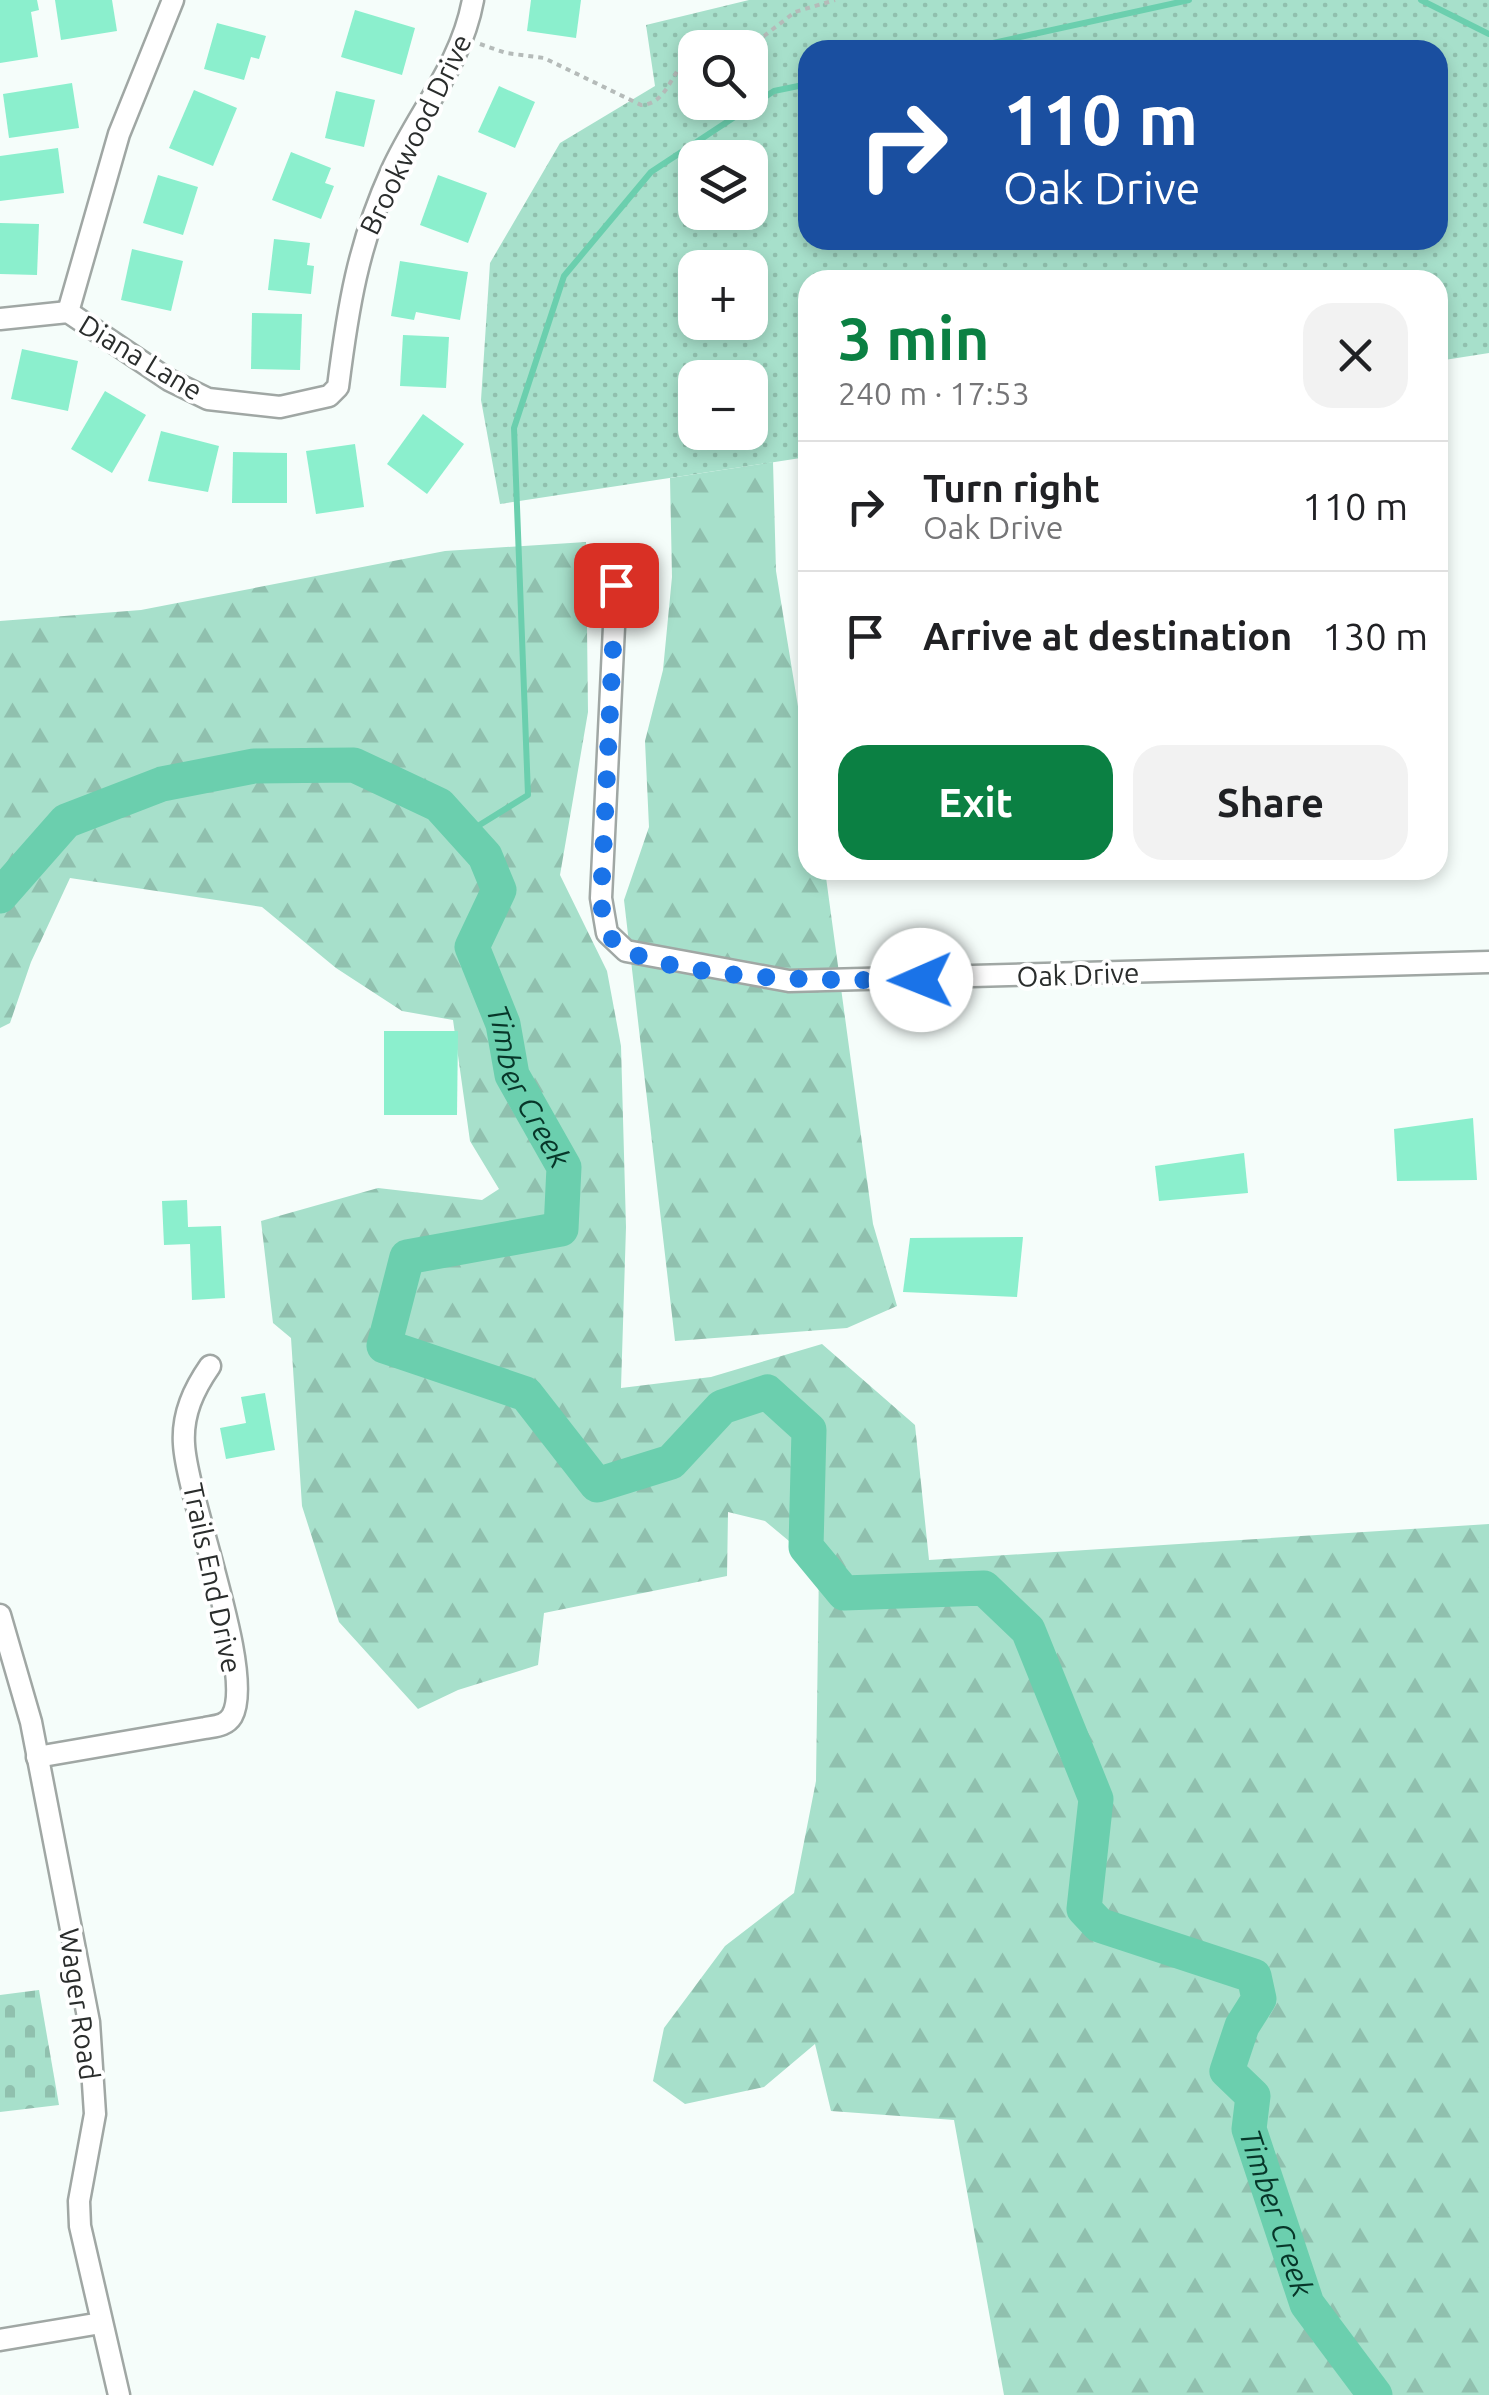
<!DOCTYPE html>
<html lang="en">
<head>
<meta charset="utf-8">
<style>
  :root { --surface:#fff; --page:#f2f2f2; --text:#202124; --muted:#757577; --line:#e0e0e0; --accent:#0b8043 }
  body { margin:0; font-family:Ubuntu,sans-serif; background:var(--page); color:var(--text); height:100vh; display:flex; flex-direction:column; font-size:38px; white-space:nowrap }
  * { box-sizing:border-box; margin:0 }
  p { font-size:32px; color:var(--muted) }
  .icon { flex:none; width:55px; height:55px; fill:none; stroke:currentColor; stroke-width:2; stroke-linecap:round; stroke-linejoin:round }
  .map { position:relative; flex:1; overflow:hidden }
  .sheet { position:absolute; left:798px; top:270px; width:650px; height:610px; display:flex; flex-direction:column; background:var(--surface); border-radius:30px; box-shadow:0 5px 15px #0003 }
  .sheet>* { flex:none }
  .guide { position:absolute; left:798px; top:40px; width:650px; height:210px; border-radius:30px; box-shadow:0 5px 15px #0003; background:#1a4fa0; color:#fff; overflow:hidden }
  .tools { position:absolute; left:678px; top:30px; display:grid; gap:20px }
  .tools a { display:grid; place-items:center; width:90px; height:90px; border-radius:20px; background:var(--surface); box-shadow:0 5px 15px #0003; font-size:50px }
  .pin { position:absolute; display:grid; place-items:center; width:85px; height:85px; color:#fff; margin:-42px; border-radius:20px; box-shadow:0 5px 15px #0006 }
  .me { position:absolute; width:110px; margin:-55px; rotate:269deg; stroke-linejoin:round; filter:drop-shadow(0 0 8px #0008) }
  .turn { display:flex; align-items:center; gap:35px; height:210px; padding:0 40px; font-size:45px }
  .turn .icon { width:130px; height:130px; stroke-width:2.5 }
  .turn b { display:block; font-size:70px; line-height:85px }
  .round { display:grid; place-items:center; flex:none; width:105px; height:105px; border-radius:30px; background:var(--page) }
  .headline { display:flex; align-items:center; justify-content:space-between; height:170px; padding:0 40px }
  h1 { font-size:60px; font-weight:700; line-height:75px; color:var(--accent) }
  .action { display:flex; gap:20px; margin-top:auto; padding:20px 40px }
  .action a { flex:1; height:115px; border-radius:30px; background:var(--accent); color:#fff; font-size:40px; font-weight:700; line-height:115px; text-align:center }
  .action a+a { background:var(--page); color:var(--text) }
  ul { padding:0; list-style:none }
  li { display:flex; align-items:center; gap:30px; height:130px; padding:0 40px; border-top:2px solid var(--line) }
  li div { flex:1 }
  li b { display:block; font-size:38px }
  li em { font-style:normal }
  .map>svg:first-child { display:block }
  .forest { fill:url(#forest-firs) }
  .cemetery { fill:url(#cemetery-stones) }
  .park { fill:url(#park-dots); fill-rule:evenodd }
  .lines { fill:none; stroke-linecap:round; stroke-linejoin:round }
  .stream { stroke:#6bcfae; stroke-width:6 }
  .river { stroke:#6bcfae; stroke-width:35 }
  .building { fill:#8befcd }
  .minor-casing { stroke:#a0a7a4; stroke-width:25 }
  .path { stroke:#b5bbb9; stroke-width:4; stroke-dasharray:5 5; stroke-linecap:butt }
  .minor { stroke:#fff; stroke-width:20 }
  .route { stroke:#1a73e8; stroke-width:18; stroke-dasharray:0 32.4 }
  .labels { text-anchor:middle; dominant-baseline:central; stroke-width:8; stroke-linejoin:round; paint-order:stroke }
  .street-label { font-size:28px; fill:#2a2d2c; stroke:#fff }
  .water-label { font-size:30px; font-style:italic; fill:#073629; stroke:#fff }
</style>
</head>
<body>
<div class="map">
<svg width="1489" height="2395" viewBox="0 0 1489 2395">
  <defs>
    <pattern id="forest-firs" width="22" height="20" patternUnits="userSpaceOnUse" patternTransform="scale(2.5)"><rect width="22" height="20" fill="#a7e0cb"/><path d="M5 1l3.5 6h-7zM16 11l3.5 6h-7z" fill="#90c0ae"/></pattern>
    <pattern id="cemetery-stones" width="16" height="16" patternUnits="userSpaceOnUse" patternTransform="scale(2.5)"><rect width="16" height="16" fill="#a7e0cb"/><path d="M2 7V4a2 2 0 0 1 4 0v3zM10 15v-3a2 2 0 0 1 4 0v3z" fill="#90c0ae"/></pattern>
    <pattern id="park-dots" width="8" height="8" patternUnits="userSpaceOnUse" patternTransform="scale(2.5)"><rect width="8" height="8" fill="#a7e0cb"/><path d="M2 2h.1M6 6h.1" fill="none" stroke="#90c0ae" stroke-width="1.8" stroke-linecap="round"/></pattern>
  </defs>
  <rect width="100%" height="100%" fill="#f5fdfa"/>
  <!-- forest -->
  <g class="forest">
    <path d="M773 462 776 571 807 762 808 870H825L873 1224 897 1306 847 1328 675 1341 624 900 649 827 645 741 663 670 672 577 670 478Z"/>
    <path d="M586 542 588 712 560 875 607 971 621 1046 626 1227 621 1388 711 1377 822 1344 915 1425 929 1560 1489 1524V2395H1004L954 2120 831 2111 815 2044 764 2087 685 2104 653 2081 664 2028 725 1946 794 1893 816 1781 819 1566 765 1521 728 1512 727 1576 544 1613 538 1665 458 1690 418 1709 339 1622 302 1506 291 1338 273 1323 261 1221 378 1188 482 1200 499 1189 470 1141 453 1020 402 1011 336 968 262 907 70 878 31 962 10 1023 0 1028V621L141 610 445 551Z"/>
  </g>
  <!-- cemetery -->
  <path class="cemetery" d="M39 1990 59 2105 0 2112V1995Z"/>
  <!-- park -->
  <path class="park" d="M749 0H1489V353L1438 361V280H808L807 457 500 504 481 400 490 263 560 143 655 86 646 25ZM695 48H750V102H695ZM808 50H1438V240H808ZM695 158H750V212H695ZM695 268H750V322H695ZM695 378H750V432H695Z"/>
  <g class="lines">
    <!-- stream -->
    <g class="stream">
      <path d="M1421 0 1489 34"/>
      <path d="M961 50 1189 0"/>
      <path d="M465 834 528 795 514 428 564 276 651 172 774 91 808 84"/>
    </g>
    <!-- river -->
    <path class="river" id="s1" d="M0 896 66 821 162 784 254 766 354 765 439 805 485 856 499 890 472 947 503 1024 512 1075 564 1167 561 1229 407 1257 384 1346 526 1394 597 1485 671 1462 722 1407 767 1392 809 1430 806 1547 844 1593 984 1588 1028 1630 1096 1799 1084 1909 1099 1925 1254 1976 1259 1999 1242 2026 1227 2071 1253 2096 1249 2129 1307 2304 1375 2395"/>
  </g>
  <!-- building -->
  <g class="building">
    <path d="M0 0H37L39 10 31 12 38 57 0 63Z"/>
    <path d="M55 0H112L117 31 61 40Z"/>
    <path d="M531 0H581L576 38 527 31Z"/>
    <path d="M355 10 415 28 402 75 341 57Z"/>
    <path d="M217 23 266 36 259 59 251 57 244 80 204 69Z"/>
    <path d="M72 83 79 128 9 138 3 94Z"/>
    <path d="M499 86 535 102 515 148 478 132Z"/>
    <path d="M194 90 237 108 213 166 169 148Z"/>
    <path d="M336 91 375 100 364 147 325 138Z"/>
    <path d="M58 148 64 193 0 201V156Z"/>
    <path d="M291 152 331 168 325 183 334 186 321 219 272 200Z"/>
    <path d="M158 175 198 187 183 235 143 223Z"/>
    <path d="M438 175 487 193 468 243 420 225Z"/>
    <path d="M0 223 39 224 37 275 0 274Z"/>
    <path d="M274 239 310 243 307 265 314 266 311 294 268 290Z"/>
    <path d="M132 249 183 261 171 311 121 300Z"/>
    <path d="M400 261 468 272 460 320 416 312 414 320 391 316Z"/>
    <path d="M252 313 302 314 300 370 251 369Z"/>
    <path d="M403 335 449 337 446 388 400 386Z"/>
    <path d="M22 349 78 361 68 411 11 399Z"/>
    <path d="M105 391 146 415 112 473 71 449Z"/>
    <path d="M423 414 464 444 427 494 387 464Z"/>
    <path d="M161 431 219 446 208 492 148 481Z"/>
    <path d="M355 444 364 507 316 514 306 451Z"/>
    <path d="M233 452 287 453V503H232Z"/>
    <path d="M384 1031H458L457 1115H384Z"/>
    <path d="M1473 1118 1477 1180 1397 1181 1394 1129Z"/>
    <path d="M1244 1153 1248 1193 1159 1201 1155 1166Z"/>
    <path d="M187 1200 188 1227 221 1226 225 1298 192 1300 190 1244 164 1245 162 1201Z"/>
    <path d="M1023 1237 1017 1297 903 1292 910 1238Z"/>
    <path d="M265 1393 275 1450 226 1459 220 1428 246 1423 241 1397Z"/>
  </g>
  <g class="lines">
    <defs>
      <g id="minor">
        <path d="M68 312 119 134 173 0"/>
        <path d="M0 319 68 312 169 380 208 399 280 407 329 396 338 387C348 307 358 245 391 172 418 112 461 66 473 0"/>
        <path d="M616 585 601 898 607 933 626 951 789 981 1489 962"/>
        <path d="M0 1615 31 1722 89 2022 95 2114 79 2201 80 2226 119 2395"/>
        <path d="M37 1757 205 1728C215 1726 226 1726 232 1716 256 1674 187 1500 184 1444 182 1414 194 1389 210 1366"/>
        <path d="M0 2340 101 2323"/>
      </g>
    </defs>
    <!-- minor casing -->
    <use href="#minor" class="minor-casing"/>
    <!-- path -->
    <g class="path">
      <path d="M480 44 506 53 544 58 641 105C670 104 671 66 695 52"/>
      <path d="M705 48 764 36 795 12 835 0"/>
    </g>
    <!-- minor -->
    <use href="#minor" class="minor"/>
  </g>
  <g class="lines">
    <!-- route -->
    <path class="route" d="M616 585 601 898 603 920 614 943C671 984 849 980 921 980"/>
  </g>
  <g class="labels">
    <!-- street labels -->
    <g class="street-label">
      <text transform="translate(415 134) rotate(-64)">Brookwood Drive</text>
      <text transform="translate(141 357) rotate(31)">Diana Lane</text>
      <text transform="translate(1078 974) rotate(-2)">Oak Drive</text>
      <text transform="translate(213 1578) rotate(78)">Trails End Drive</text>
      <text transform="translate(80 2004) rotate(82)">Wager Road</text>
    </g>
    <!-- water labels -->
    <g class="water-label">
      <text stroke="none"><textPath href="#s1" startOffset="810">Timber Creek</textPath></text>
      <text stroke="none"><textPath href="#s1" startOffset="2848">Timber Creek</textPath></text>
    </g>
  </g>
</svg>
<div class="tools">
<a><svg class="icon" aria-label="search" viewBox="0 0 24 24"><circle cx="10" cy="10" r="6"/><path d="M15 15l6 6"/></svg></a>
<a><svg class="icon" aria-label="layers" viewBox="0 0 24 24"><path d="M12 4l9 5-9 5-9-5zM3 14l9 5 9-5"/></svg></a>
<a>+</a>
<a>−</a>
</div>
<div class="pin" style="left:616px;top:585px;background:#d93025"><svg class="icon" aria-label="arrive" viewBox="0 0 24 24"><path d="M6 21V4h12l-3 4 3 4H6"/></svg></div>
<svg class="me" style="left:921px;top:980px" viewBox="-20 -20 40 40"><circle r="19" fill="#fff"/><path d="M0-13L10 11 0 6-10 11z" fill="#1a73e8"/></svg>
<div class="guide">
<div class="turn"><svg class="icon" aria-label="right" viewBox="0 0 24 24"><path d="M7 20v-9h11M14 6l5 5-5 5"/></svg><div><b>110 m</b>Oak Drive</div></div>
</div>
<section class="sheet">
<div class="headline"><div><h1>3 min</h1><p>240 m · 17:53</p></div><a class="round"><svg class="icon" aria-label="close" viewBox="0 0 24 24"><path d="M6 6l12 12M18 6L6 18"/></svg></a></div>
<ul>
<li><svg class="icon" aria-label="right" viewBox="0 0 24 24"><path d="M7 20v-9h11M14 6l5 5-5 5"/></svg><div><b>Turn right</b><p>Oak Drive</p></div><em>110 m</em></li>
<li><svg class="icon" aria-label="arrive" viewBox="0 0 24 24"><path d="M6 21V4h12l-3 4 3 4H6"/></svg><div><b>Arrive at destination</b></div><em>130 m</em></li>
</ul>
<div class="action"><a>Exit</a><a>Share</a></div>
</section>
</div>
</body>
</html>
